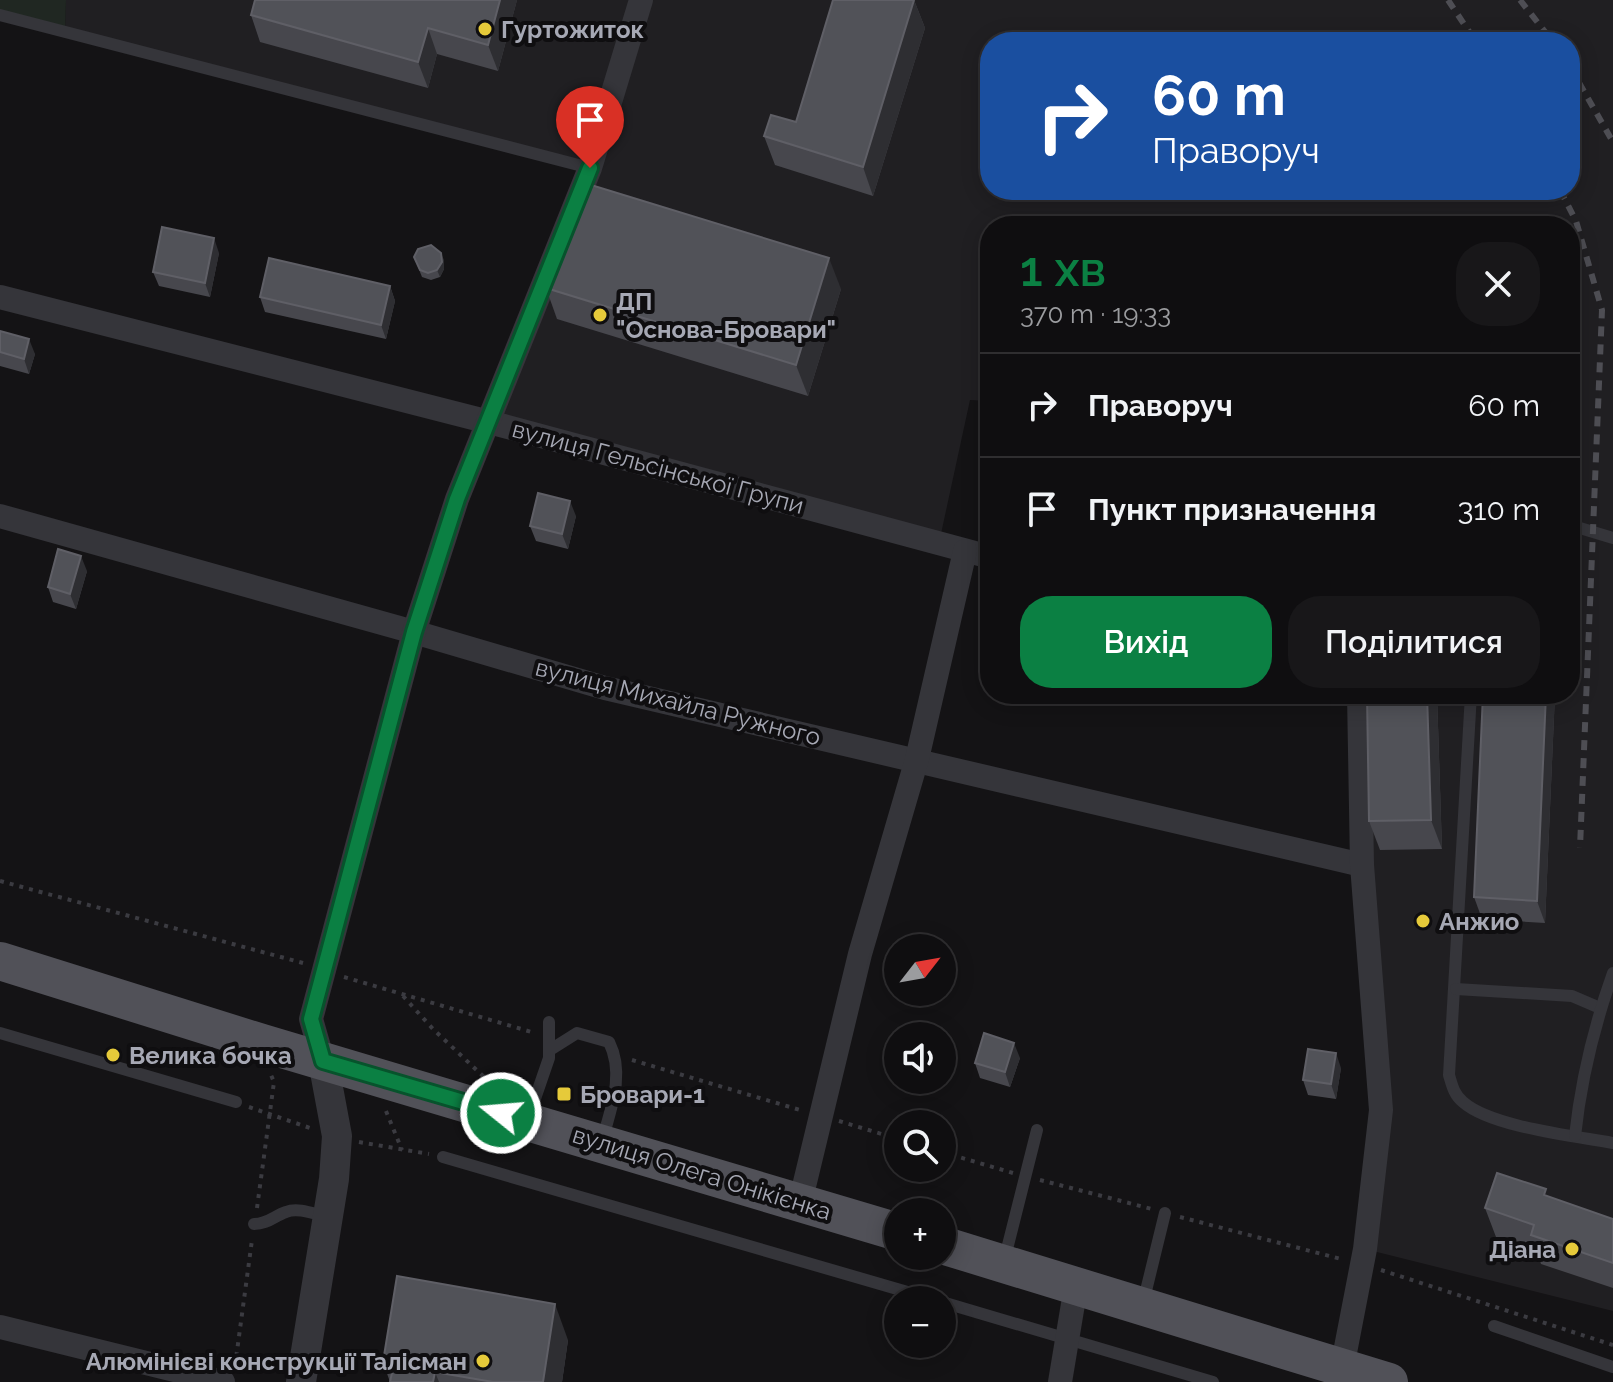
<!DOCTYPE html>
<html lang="uk">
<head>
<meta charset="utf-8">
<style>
  :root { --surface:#0f0e10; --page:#181719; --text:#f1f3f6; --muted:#9b9c9f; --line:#2f2e30; --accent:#0b8043 }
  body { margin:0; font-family:Raleway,sans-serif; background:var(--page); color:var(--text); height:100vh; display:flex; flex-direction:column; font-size:30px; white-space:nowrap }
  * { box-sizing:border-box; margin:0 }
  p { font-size:26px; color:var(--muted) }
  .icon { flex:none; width:44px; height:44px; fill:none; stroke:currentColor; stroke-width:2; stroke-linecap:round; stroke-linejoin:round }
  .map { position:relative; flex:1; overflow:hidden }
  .side { position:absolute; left:980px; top:216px; width:600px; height:488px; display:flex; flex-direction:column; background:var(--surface); border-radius:32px; box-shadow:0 4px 20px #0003,0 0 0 2px var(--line) }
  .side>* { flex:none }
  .top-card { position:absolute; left:980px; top:32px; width:600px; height:168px; border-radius:32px; box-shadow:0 4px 20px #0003,0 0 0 2px var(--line); background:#1a4fa0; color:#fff; overflow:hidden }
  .needle { width:52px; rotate:59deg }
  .tools { position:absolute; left:884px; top:934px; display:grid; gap:16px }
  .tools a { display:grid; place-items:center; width:72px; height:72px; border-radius:50%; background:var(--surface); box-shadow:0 4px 20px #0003,0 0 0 2px var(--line); font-size:40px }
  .pin { position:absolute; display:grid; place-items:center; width:68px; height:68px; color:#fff; margin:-82px -34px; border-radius:50% 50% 50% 0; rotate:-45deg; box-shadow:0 0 8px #0007 }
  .pin .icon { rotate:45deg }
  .me { position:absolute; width:88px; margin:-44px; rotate:287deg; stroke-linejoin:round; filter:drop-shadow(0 0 6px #0008) }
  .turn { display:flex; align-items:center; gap:28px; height:168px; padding:0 40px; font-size:36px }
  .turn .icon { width:104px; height:104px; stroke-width:2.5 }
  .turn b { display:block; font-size:56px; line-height:68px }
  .round { display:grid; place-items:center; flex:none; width:84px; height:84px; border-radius:32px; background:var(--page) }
  .overview { display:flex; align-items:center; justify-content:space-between; height:136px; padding:0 40px }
  h1 { font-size:48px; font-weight:600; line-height:60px; color:var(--accent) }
  .cta { display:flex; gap:16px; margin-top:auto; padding:16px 40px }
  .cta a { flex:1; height:92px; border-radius:32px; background:var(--accent); color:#fff; font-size:32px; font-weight:600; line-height:92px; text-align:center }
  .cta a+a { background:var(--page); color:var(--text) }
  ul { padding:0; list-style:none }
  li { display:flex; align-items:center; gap:24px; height:104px; padding:0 40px; border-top:2px solid var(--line) }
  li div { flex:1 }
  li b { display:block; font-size:30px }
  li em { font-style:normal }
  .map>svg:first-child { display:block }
  .built { fill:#201f22; fill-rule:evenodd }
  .green { fill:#202722 }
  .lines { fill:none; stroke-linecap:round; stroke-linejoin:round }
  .path { stroke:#3b3b41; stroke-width:4; stroke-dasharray:4 6; stroke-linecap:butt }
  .service { stroke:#35353a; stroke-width:12 }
  .minor { stroke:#35353a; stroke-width:24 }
  .tertiary { stroke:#35353a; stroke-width:30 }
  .primary { stroke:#515158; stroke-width:38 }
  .rail { stroke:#4e4e54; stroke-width:6; stroke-dasharray:10 8; stroke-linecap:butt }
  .wall { fill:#47474d }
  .shaded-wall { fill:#2e2e32 }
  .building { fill:#515258; stroke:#5f5f66; stroke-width:2 }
  .route-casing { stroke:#07532c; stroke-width:20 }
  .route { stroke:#0b8043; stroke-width:14 }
  .poi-dot { fill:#e6ca3a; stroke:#0f0e10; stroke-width:3 }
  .labels { text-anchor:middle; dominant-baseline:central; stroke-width:8; stroke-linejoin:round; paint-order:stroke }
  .poi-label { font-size:24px; font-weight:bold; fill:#a6a8b4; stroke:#0f0e10; text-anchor:start }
  .street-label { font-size:24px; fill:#a6a8b4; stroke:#0f0e10 }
</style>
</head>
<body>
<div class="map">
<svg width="1613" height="1382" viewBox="0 0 1613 1382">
  <rect width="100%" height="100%" fill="#141315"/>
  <!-- built -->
  <path class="built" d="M66 0H1613V1311L1365 1249 1381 1110 1359 694H1570V226H990V401L970 400 939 543 489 422 590 169 65 32ZM990 42H1570V190H990Z"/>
  <!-- green -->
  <path class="green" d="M0 0H66L65 32 0 15Z"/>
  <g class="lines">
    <!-- path -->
    <g class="path">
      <path d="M0 881 303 963"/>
      <path d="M344 977 535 1033"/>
      <path d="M403 996 433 1029 484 1077"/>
      <path d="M632 1060 800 1110"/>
      <path d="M249 1107 313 1129"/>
      <path d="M386 1111 402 1150"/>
      <path d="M839 1121 898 1139"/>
      <path d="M359 1142 429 1154"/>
      <path d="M942 1152 1013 1173"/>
      <path d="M1040 1180 1152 1209"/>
      <path d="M257 1208 274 1082 271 1075"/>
      <path d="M1180 1217 1341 1259"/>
      <path d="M1381 1270 1613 1345"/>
      <path d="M235 1366 252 1240"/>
    </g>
    <!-- service -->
    <g class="service">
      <path d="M0 15 590 168"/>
      <path d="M1570 525 1613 538"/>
      <path d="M1471 694 1449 1075C1452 1085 1454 1095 1463 1102 1491 1127 1575 1136 1613 1143"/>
      <path d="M1456 989 1572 996 1600 1008"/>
      <path d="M0 1033 236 1102"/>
      <path d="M550 1050 577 1033 609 1042C625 1074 611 1108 602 1141"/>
      <path d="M528 1119 549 1058V1022"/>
      <path d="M1575 1136C1581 1080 1594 1026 1613 973"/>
      <path d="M443 1157 935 1300"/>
      <path d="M254 1224C268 1224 274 1216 286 1212 298 1207 314 1214 327 1217"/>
      <path d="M1004 1261 1037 1130"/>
      <path d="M942 1302 1213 1382"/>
      <path d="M1143 1303 1165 1213"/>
      <path d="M1494 1326 1613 1367"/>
    </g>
    <!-- minor -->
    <g class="minor">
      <path d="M0 297 489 422 990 557"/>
      <path d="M0 516 414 632 605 688 1362 865"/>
      <path d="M323 1061 311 1019 414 632 457 499 590 168 641 0"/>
      <path d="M800 1203 860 954 917 759 965 551"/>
      <path d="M0 1327 223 1382"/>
      <path d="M1342 1368 1365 1249 1381 1110 1362 865 1359 694"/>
      <path d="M1060 1382 1076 1286"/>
    </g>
    <!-- tertiary -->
    <path class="tertiary" d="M301 1382 334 1179 337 1136 323 1061"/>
    <!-- primary -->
    <g class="primary">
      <path d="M0 961 262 1043 898 1232"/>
      <path d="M942 1245 1389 1382"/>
    </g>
    <!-- rail -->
    <g class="rail">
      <path d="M1448 0 1476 42"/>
      <path d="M1520 0 1553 42"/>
      <path d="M1570 67 1613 142"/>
      <path d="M1560 190 1576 221 1602 310 1580 848"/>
    </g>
  </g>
  <!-- wall -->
  <g class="wall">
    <path d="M255 0H517L498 71 437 54 428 88 260 42 251 15Z"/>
    <path d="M833 0H914L925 28 873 196 775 165 764 136 796 122Z"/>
    <path d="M219 253 210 297 159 286 153 272Z"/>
    <path d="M414 257 444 260V269L440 277 431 280 422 277Z"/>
    <path d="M390 286 395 301 386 339 265 312 260 297Z"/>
    <path d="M546 288 841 289 808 396 557 319Z"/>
    <path d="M0 331 35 354 29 374 0 366Z"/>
    <path d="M576 516 568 549 536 541 530 526Z"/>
    <path d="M87 571 76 609 53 602 48 587Z"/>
    <path d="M1367 694H1437L1442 849 1380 850 1369 821Z"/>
    <path d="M1483 694H1555L1545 923 1482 919 1474 897Z"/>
    <path d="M1020 1058 1010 1087 980 1078 975 1063Z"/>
    <path d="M1341 1068 1336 1099 1308 1095 1303 1080Z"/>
    <path d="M1549 1197 1613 1219V1288L1541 1264 1537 1251 1496 1237 1485 1208Z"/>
    <path d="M568 1340 562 1382H390L383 1362Z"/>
  </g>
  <!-- shaded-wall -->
  <g class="shaded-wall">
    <path d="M500 0H517L498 71 488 45Z"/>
    <path d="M914 0 925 28 873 196 863 167Z"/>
    <path d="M428 28 437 54 428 88 418 62Z"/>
    <path d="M214 238 219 253 210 297 205 283Z"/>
    <path d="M441 253 444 260V269L440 277 437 270Z"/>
    <path d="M829 258 841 289 808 396 796 365Z"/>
    <path d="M390 286 395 301 386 339 381 325Z"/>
    <path d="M29 339 35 354 29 374 24 359Z"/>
    <path d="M570 501 576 516 568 549 562 534Z"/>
    <path d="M81 556 87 571 76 609 70 594Z"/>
    <path d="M1427 694H1437L1442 849 1431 820Z"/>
    <path d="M1546 694H1555L1545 923 1537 901Z"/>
    <path d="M1014 1043 1020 1058 1010 1087 1005 1072Z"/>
    <path d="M1336 1053 1341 1068 1336 1099 1331 1084Z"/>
    <path d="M555 1304 568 1340 562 1382H543Z"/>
    <path d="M435 1372 439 1382H433Z"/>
  </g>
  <!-- building -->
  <g class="building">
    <path d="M255 0H500L488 45 428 28 418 62 251 15Z"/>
    <path d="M833 0H914L863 167 764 136 771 115 796 122Z"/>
    <path d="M578 181 829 258 796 365 546 288Z"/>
    <path d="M162 227 214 238 205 283 153 272Z"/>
    <path d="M431 245 441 253 442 262 437 270 428 273 420 270 414 257 418 249Z"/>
    <path d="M269 258 390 286 381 325 260 297Z"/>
    <path d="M0 331 29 339 24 359 0 352Z"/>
    <path d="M538 493 570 501 562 534 530 526Z"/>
    <path d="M58 549 81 556 70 594 48 587Z"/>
    <path d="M1367 694H1427L1431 820 1369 821Z"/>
    <path d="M1483 694H1546L1537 901 1474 897Z"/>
    <path d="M984 1033 1014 1043 1005 1072 975 1063Z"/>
    <path d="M1308 1049 1336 1053 1331 1084 1303 1080Z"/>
    <path d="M1497 1173 1546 1189 1544 1195 1613 1219V1263L1531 1235 1534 1225 1485 1208Z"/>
    <path d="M397 1276 555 1304 543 1382H493L435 1372 433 1382H390L394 1364 383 1362Z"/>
  </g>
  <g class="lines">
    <defs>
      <path id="route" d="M501 1113 323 1061 311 1019 414 632 457 499 590 168"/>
    </defs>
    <!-- route casing -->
    <use href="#route" class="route-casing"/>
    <!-- route -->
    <use href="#route" class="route"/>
  </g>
  <!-- markers -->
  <g class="poi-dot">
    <circle cx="485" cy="29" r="8"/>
    <circle cx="600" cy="315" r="8"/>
    <circle cx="1423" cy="921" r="8"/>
    <circle cx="113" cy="1055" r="8"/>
    <rect x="556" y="1086" width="16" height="16" rx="4"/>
    <circle cx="1572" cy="1249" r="8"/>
    <circle cx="483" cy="1361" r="8"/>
  </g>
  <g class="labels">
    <!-- poi labels -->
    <g class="poi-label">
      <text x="501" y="29">Гуртожиток</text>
      <text x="616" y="301">ДП<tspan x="616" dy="28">"Основа-Бровари"</tspan></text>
      <text x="1439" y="921">Анжио</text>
      <text x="129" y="1055">Велика бочка</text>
      <text x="580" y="1094">Бровари-1</text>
      <text x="1556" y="1249" text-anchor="end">Діана</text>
      <text x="467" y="1361" text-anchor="end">Алюмінієві конструкції Талісман</text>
    </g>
    <!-- street labels -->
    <g class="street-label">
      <text transform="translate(658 467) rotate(15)">вулиця Гельсінської Групи</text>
      <text transform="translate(678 702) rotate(14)">вулиця Михайла Ружного</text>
      <text transform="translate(702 1173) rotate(17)">вулиця Олега Онікієнка</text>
    </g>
  </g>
</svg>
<div class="tools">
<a><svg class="needle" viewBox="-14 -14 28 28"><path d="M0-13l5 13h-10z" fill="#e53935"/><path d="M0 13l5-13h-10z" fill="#9b9c9f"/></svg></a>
<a><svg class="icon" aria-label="sound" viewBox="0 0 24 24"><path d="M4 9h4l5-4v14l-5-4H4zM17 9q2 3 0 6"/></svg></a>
<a><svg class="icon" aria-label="search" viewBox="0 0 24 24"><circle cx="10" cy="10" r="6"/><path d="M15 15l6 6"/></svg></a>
<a>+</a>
<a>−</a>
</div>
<div class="pin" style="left:590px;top:168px;background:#d93025"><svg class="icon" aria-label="arrive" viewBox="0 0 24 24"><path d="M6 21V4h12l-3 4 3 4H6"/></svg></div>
<svg class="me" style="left:501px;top:1113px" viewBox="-20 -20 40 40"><circle r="17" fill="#0b8043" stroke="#fff" stroke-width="3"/><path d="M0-11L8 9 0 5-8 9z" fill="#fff"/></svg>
<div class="top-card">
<div class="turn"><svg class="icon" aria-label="right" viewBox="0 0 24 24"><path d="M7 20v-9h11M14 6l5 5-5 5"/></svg><div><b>60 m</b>Праворуч</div></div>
</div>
<section class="side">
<div class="overview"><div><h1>1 хв</h1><p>370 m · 19:33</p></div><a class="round"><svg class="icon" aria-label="close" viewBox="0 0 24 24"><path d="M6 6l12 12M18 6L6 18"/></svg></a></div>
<ul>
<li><svg class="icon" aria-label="right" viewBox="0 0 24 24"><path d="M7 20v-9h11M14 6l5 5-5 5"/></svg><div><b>Праворуч</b></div><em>60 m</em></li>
<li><svg class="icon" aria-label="arrive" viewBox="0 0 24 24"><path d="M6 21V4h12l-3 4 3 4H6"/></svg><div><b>Пункт призначення</b></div><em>310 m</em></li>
</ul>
<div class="cta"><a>Вихід</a><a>Поділитися</a></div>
</section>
</div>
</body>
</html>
